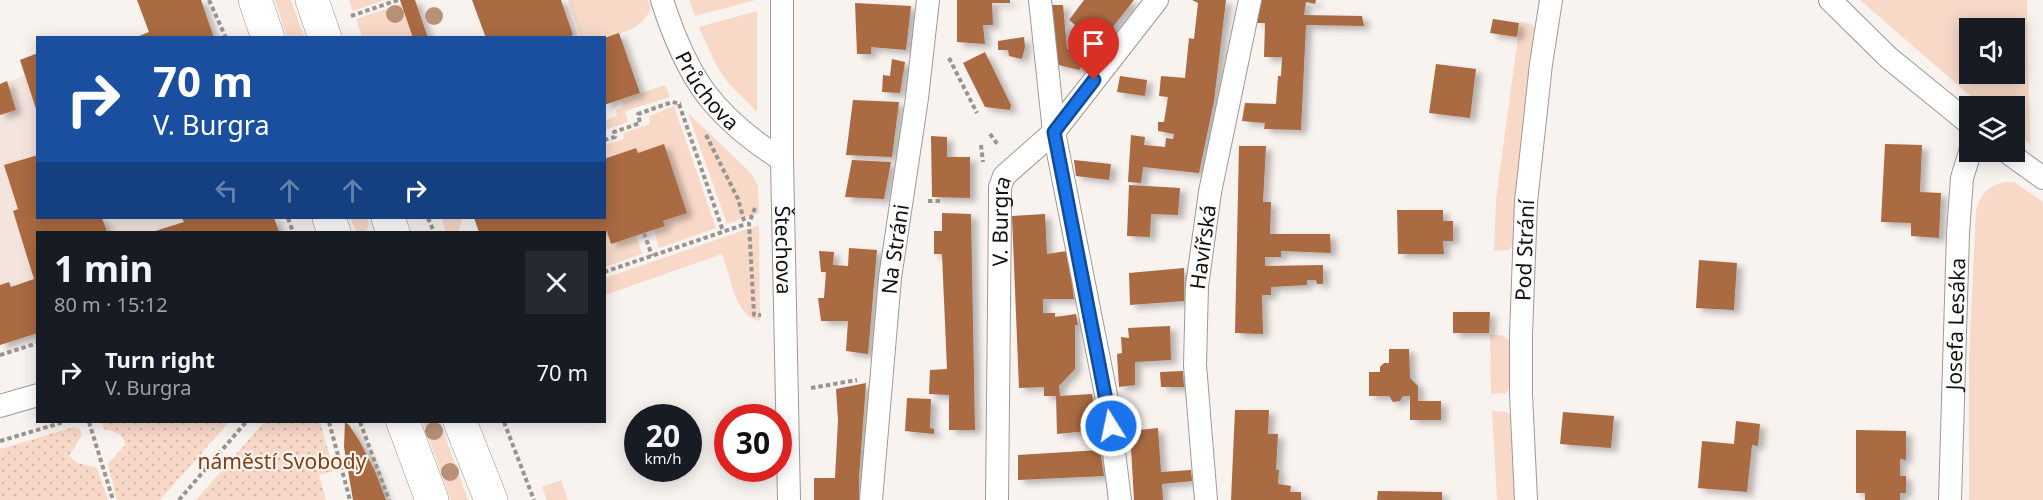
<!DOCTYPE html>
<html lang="en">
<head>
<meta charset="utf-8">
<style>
  :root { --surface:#171b24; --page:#242831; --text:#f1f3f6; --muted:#9ea1a6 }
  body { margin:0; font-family:"Noto Sans",sans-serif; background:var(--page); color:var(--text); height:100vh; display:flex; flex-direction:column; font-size:22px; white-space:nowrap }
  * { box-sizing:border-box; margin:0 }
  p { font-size:20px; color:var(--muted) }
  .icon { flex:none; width:33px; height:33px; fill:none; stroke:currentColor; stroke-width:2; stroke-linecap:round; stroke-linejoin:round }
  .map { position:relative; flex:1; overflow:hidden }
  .side { position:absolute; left:36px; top:231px; width:570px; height:192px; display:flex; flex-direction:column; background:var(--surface); border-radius:0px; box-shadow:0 3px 15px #0003 }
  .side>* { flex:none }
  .top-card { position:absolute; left:36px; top:36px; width:570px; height:183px; border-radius:0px; box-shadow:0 3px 15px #0003; background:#1a4fa0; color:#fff; overflow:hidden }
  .buttons { position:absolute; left:1959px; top:18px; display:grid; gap:12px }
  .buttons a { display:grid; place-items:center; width:66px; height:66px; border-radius:0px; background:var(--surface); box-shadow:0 3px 15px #0003; font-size:30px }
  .speed { position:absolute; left:624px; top:404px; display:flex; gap:12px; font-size:30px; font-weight:700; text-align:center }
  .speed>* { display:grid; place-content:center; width:78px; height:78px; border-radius:50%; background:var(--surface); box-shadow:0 3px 15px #0003; line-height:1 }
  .speed small { font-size:15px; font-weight:400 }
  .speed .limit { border:9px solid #d22; background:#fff; color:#111 }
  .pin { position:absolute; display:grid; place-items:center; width:51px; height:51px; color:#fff; margin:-62px -26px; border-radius:50% 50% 50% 0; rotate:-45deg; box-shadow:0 0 6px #0007 }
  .pin .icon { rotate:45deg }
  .me { position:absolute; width:66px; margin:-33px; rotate:350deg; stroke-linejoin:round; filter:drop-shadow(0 0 4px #0008) }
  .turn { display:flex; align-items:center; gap:21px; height:126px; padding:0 18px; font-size:27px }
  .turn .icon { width:78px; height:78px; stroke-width:2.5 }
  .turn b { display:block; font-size:42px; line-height:51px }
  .lanes { display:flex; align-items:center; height:57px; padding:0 18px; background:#0003; justify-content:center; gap:30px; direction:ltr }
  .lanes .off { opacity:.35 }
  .round { display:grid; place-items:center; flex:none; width:63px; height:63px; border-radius:0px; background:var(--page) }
  .headline { display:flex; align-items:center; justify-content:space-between; height:102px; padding:0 18px }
  h1 { font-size:36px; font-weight:700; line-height:45px }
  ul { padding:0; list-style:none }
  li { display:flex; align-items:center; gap:18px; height:78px; padding:0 18px }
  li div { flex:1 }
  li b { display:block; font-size:22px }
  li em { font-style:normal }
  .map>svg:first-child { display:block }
  .built { fill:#f3e5de }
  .grass { fill:#f8d9c8; fill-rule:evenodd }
  .park { fill:url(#park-dots) }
  .building { fill:#aa6a43; filter:url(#shadow) }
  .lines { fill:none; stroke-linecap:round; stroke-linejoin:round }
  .street-casing { stroke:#9f9996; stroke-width:24 }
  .secondary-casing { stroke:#9f9996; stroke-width:34 }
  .path { stroke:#989492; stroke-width:4; stroke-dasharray:4.5 3; stroke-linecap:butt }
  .street { stroke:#fff; stroke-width:22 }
  .secondary { stroke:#fff; stroke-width:33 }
  .tree { fill:#b69178 }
  .route-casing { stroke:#114b97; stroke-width:15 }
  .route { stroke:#1a73e8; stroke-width:10 }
  .labels { text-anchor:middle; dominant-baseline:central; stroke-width:4.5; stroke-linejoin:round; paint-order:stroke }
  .street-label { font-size:21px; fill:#13110f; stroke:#f9f3f0 }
  .park-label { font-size:21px; fill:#804016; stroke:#f9f3f0 }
</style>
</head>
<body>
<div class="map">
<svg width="2043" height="500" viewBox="0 0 2043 500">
  <defs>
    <pattern id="park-dots" width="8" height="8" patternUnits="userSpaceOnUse" patternTransform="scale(1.5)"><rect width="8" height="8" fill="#f8d9c8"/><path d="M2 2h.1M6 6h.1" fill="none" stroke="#d4b9ab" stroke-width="1.8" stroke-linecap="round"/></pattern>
    <filter id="shadow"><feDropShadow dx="6" dy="4" stdDeviation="3" flood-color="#0004"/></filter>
  </defs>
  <rect width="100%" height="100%" fill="#f9f3f0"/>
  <!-- built -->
  <path class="built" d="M37 72 38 218H274L279 232H38L37 333 0 345V84Z"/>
  <!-- grass -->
  <g class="grass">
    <path d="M275 0H291L304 37H287Z"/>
    <path d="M349 0H384L353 11Z"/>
    <path d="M568 0H648L651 7C642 35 605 38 581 37Z"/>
    <path d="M689 0H756L695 16Z"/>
    <path d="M1860 0H2027L2030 144 2015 132 2014 106H1982ZM1970 28H2014V74H1970Z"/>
    <path d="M401 4 413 37H362L356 19Z"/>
    <path d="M757 11V112L728 83 716 65 699 27Z"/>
    <path d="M1520 22 1531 24 1536 28 1513 245 1509 250 1494 251 1496 199Z"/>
    <path d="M665 85 670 97 625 111 628 122 605 130V121L617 116 616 110 623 107 621 100Z"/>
    <path d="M674 106 716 228 659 248 654 230 665 226 663 221 687 213 664 145 638 153 635 148 605 159 604 145 624 139 623 133 650 124 649 116Z"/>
    <path d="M688 113 752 174 758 186 759 213 727 224Z"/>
    <path d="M2005 182H2014L2043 202V500H1969V358L1976 211C1980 194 1988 186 2005 182Z"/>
    <path d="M350 218H366L369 223 367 229 362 232H357Z"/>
    <path d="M441 218H463L458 232H446Z"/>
    <path d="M759 225 760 321C734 317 731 275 722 254L605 295V278Z"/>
    <path d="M607 231 611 244 636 236 642 254 605 267 604 232Z"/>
    <path d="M1490 335H1502L1509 340 1510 388 1506 393 1491 394Z"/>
    <path d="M1492 411 1507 412 1512 417 1517 500H1497Z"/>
    <path d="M423 422H440L468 500H451Z"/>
    <path d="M561 480 568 500H547L542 487Z"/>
  </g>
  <!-- park -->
  <g class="park">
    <path d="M101 422H229L160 500H117L108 464 125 445C124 433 115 432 104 429Z"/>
    <path d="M264 422H320L334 471 319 475 326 500H196Z"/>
    <path d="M74 427 80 429 82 435 69 456 78 463 97 468 108 500H0V449Z"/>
  </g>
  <!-- building -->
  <g class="building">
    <path d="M137 0H201L214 38H134L149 32Z"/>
    <path d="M400 0H415L428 38H413Z"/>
    <path d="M472 0H561L573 35 565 38H486Z"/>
    <path d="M957 0H1010V3H992L993 25H983L985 44 957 42Z"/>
    <path d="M1084 0H1134L1095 50 1070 32 1075 25 1069 20Z"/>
    <path d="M1192 0H1226L1214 101 1199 173 1143 167 1141 183 1128 182 1131 135 1145 137 1144 145 1165 147 1166 138 1173 139 1174 134 1158 131V122H1164L1168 97 1159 96 1161 76 1185 78 1189 38 1194 39 1198 3Z"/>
    <path d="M1261 0H1316L1315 4 1306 2 1304 15 1362 16 1364 26 1306 25 1301 130 1264 129 1265 123 1242 121 1245 103 1276 104 1278 76H1281L1282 57H1264L1265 23H1257Z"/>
    <path d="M855 3 911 6 906 50 871 47V54H857Z"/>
    <path d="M1050 5H1063L1067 49 1075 52 1079 48 1090 56 1079 70 1055 64Z"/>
    <path d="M1493 19 1519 23 1517 37 1490 33Z"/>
    <path d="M619 33 640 93 604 105V38Z"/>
    <path d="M1024 37 1025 47 1022 59 1009 56 1008 50H998V41Z"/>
    <path d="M985 52 1011 105 1010 110 985 107 963 63Z"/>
    <path d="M38 53V112H37L20 60Z"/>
    <path d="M892 59 905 62 900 93 882 92 883 75 890 76Z"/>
    <path d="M1436 64 1476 69 1470 118 1429 113Z"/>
    <path d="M1120 76 1147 80 1145 96 1117 92Z"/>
    <path d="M7 81 16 110 0 115V84Z"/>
    <path d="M853 100 899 102 892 157 846 155Z"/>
    <path d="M931 136 947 137V157H970V198L932 197Z"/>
    <path d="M664 144 687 213 663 221 665 226 611 244 607 231 479 232 474 218H604V159L636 148 638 153Z"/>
    <path d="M1885 144 1922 145 1920 192 1941 193 1939 238 1911 236V223L1881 222Z"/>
    <path d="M1239 146H1266L1263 202H1271L1270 234H1330L1331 253 1281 251V257H1265V266L1323 265V284H1317L1316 280H1307V285L1271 287V295H1262L1263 334 1235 333Z"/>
    <path d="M38 155V218H102L107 232H38V333L0 345V285L9 282 11 287 34 279 13 211 18 209 4 165Z"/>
    <path d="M852 160 891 162 884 199 845 197Z"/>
    <path d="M1074 160 1111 164 1109 180 1076 176Z"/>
    <path d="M1129 185 1180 188 1178 215 1151 214 1150 237 1127 236Z"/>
    <path d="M1397 210H1443V221H1453V241H1443L1444 254H1398Z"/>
    <path d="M942 213 971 214 975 430H949V395L929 394 930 370 947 369 942 254H934V231H942Z"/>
    <path d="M1045 214 1047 254 1067 251 1074 299H1043V313H1055V317L1076 314 1078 325H1075V369L1059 386 1060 396 1092 394 1097 430 1057 434 1056 396H1044V387L1019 388 1012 216Z"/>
    <path d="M182 218H274L279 232H152L184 222Z"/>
    <path d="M849 248 877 250 868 354 846 351 848 321H821L818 298H824L826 272H821L819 251 834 252 833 265 848 266Z"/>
    <path d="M1699 260 1737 263 1734 310 1696 308Z"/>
    <path d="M1184 268V301L1130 305 1129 273Z"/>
    <path d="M1453 312H1490L1489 333H1453Z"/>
    <path d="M1170 326 1171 360 1135 362V385L1119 387 1117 354 1122 353 1121 337 1129 338 1128 328Z"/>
    <path d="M1389 349H1409L1410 378 1418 386V401H1441V420H1410V396H1403L1400 401 1393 402 1389 396H1369V372H1380V367L1384 363H1389Z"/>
    <path d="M1183 371 1184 387H1161L1160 372Z"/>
    <path d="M866 383 859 477V500H814V478H835L838 420 836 389Z"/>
    <path d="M907 398 931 399 930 428 934 429V434L905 431Z"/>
    <path d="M1235 410H1269L1268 434H1278L1276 470H1279L1278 484 1291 486 1290 492H1301V500H1231Z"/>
    <path d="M1563 412 1614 416 1611 448 1560 444Z"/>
    <path d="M1736 421 1760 424 1758 446 1752 445 1747 492 1698 488 1702 441 1734 444Z"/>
    <path d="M345 422 349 425 360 442 375 471 386 500H353L344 447Z"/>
    <path d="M1158 428 1161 472 1191 470 1192 481 1162 484 1163 500H1134L1130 431Z"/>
    <path d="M1856 430 1906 431V460L1900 459V476H1906V493H1900V500H1865V493H1856Z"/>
    <path d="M1100 450 1104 476 1018 480V455Z"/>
    <path d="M1378 491 1442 492V500H1377Z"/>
  </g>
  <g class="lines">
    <defs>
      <g id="street">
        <path id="s1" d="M662 0C687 78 712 115 782 160"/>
        <path id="s2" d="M782 0V160L789 500"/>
        <path d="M1040 0 1054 132 1108 405 1120 500"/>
        <path d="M1830 0 1889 58 1970 124"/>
        <path d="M2007 152 2043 178"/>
        <path d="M0 406 38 395"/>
        <path id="s3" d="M871 500 890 278 917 98 928 0"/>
        <path id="s4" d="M997 500 1000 207V187L1004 176 1054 132 1157 0"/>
        <path id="s5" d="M1206 500 1195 365 1197 286 1210 192 1250 0"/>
        <path id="s6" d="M1526 500 1521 394V335L1526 202 1541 64 1551 0"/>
        <path id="s7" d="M1950 500 1958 233 1962 178 1970 152"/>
      </g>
      <g id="secondary">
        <path d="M255 0 268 38"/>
        <path d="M312 0 325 38"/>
        <path d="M329 218 334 232"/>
        <path d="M388 218 393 232"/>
        <path d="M403 422 432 500"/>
        <path d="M460 422 491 500"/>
      </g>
    </defs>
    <!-- street casing -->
    <use href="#street" class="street-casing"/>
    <!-- secondary casing -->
    <use href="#secondary" class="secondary-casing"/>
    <!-- path -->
    <g class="path">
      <path d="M209 0 226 38"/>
      <path d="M351 16 398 0"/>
      <path d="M949 58 977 113"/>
      <path d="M679 104 723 231"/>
      <path d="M990 134 998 145"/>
      <path d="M706 135 738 199 745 224"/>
      <path d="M604 140 615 137 614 132 640 123 638 114 672 102 681 104"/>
      <path d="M981 145 983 162"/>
      <path d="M928 201H943"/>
      <path d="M755 208 749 223 754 315H761"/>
      <path d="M288 218 293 232"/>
      <path d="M428 218 434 232"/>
      <path d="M644 233 652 256"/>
      <path d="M604 272 746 224"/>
      <path d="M0 355 38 343"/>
      <path d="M811 388 857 380"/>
      <path d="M89 422 113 500"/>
      <path d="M329 422 350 500"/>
      <path d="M360 422 389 500"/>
      <path d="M504 422 534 500"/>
      <path d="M0 441 64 422"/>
      <path d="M179 500 246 422"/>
    </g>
    <!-- street -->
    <use href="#street" class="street"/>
    <!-- secondary -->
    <use href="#secondary" class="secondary"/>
  </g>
  <!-- trees -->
  <g class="tree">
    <circle cx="395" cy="14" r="9"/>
    <circle cx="434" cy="16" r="9"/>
    <circle cx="434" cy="431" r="9"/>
    <circle cx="450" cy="472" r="9"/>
  </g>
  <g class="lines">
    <defs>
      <path id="route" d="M1094 80 1054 132 1111 426"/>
    </defs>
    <!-- route casing -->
    <use href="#route" class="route-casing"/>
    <!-- route -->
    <use href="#route" class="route"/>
  </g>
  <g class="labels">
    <!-- street labels -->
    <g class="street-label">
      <text stroke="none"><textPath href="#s1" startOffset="102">Průchova</textPath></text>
      <text stroke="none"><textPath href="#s4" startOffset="279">V. Burgra</textPath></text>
      <text stroke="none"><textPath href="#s5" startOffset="254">Havířská</textPath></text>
      <text stroke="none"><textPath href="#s3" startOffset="252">Na Stráni</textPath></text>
      <text stroke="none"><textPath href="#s6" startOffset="250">Pod Strání</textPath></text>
      <text stroke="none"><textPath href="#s2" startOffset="250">Štechova</textPath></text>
      <text stroke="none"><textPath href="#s7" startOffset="176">Josefa Lesáka</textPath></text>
    </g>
    <!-- park labels -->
    <g class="park-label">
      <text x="282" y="461">náměstí Svobody</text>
    </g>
  </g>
</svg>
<div class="buttons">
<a><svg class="icon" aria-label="sound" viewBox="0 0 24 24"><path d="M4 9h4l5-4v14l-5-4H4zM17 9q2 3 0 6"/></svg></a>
<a><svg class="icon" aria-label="layers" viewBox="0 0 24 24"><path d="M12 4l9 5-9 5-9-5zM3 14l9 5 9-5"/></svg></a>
</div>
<div class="speed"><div>20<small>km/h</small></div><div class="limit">30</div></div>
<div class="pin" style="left:1094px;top:80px;background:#d93025"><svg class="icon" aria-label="arrive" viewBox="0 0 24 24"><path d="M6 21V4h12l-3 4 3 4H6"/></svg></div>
<svg class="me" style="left:1111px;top:426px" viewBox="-20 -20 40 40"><circle r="17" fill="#1a73e8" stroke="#fff" stroke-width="3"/><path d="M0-11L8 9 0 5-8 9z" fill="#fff"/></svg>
<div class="top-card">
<div class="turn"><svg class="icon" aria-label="right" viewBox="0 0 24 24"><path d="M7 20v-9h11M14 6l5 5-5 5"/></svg><div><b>70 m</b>V. Burgra</div></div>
<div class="lanes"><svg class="icon off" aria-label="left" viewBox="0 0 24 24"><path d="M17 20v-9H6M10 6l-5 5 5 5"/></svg><svg class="icon off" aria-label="ahead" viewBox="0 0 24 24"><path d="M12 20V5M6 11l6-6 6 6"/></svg><svg class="icon off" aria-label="ahead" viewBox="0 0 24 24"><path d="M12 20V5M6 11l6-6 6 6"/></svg><svg class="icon" aria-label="right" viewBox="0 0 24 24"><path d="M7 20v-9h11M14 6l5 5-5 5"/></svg></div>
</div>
<section class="side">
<div class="headline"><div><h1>1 min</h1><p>80 m · 15:12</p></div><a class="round"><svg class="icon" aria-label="close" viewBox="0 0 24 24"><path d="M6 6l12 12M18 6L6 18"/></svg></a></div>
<ul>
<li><svg class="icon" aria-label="right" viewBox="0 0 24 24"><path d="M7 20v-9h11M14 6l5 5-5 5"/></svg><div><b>Turn right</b><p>V. Burgra</p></div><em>70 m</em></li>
</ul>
</section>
</div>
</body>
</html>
